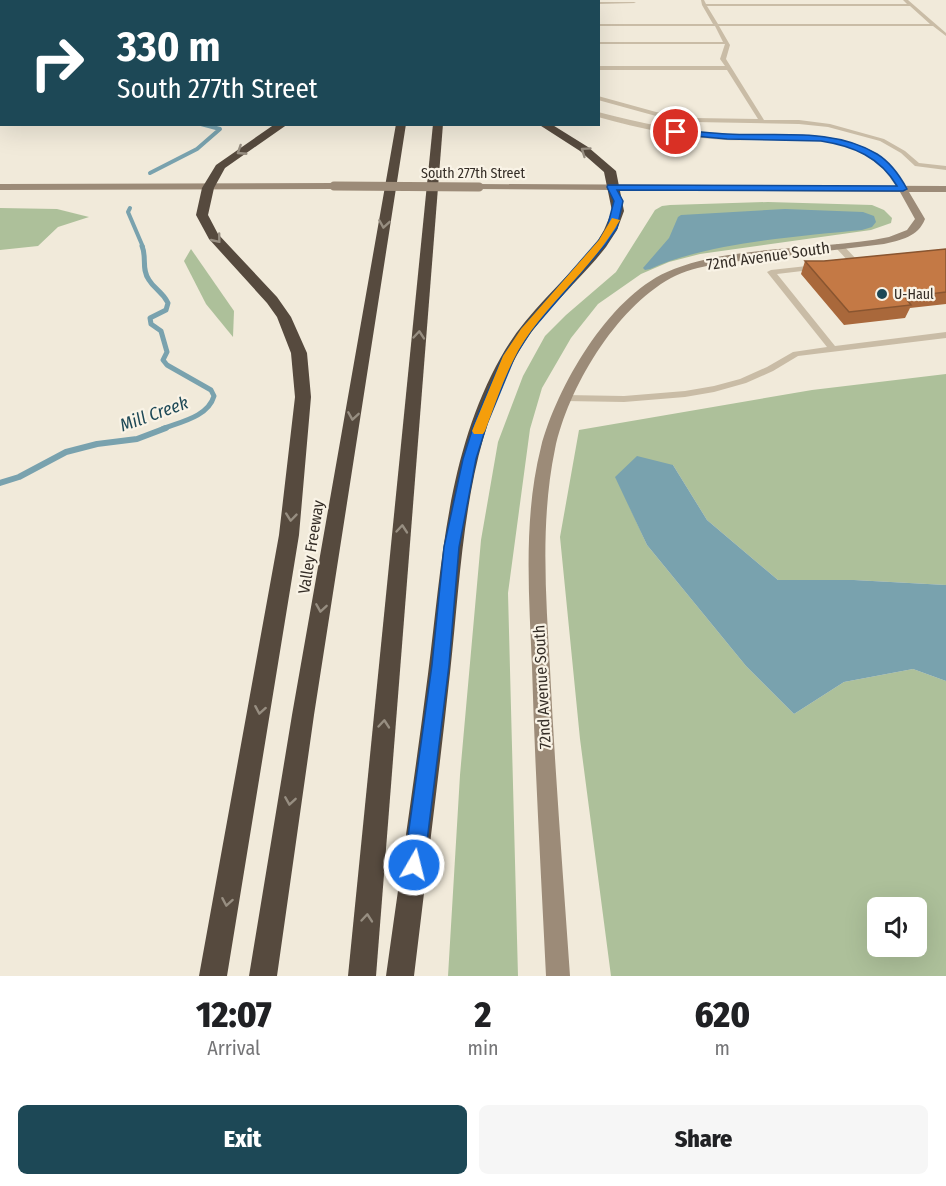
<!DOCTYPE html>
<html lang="en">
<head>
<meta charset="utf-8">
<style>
  :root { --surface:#fff; --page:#f6f6f6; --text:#202124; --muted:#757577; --accent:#1d4856 }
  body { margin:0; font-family:"Fira Sans Condensed",sans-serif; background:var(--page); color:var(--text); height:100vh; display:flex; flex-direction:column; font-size:22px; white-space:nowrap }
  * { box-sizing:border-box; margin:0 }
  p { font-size:20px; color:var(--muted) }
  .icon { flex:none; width:33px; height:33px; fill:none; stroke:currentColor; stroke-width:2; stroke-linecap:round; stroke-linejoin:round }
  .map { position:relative; height:976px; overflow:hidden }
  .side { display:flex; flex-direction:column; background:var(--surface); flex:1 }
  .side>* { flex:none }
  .guide { position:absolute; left:0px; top:0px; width:600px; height:126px; box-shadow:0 6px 24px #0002; background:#1d4856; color:#fff; overflow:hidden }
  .buttons { position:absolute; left:867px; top:897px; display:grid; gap:12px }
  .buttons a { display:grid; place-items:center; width:60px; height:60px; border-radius:9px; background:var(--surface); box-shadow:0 6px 24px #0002; font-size:30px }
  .pin { position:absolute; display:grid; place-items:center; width:51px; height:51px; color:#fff; margin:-26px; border:3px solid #fff; border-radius:50%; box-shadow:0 2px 6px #0007 }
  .me { position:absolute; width:66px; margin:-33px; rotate:8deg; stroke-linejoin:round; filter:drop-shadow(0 0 4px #0008) }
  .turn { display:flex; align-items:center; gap:21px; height:126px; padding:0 18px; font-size:27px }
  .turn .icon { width:78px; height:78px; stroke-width:2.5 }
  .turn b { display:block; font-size:42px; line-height:51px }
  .eta { display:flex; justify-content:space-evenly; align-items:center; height:102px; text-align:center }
  .eta b { font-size:36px; font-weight:800; line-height:42px }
  .primary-button { display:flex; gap:12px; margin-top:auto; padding:12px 18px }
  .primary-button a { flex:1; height:69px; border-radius:9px; background:var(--accent); color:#fff; font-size:24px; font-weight:800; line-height:69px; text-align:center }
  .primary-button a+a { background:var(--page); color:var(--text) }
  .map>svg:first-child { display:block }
  .green { fill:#adc09a; fill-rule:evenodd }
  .water { fill:#79a2ae }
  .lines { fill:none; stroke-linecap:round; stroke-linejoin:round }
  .stream-far2 { stroke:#79a2ae; stroke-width:4 }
  .stream-far1 { stroke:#79a2ae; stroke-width:5 }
  .stream { stroke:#79a2ae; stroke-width:6 }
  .lane { fill:#c9bca6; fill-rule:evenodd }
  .street { fill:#c9bca6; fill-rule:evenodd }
  .secondary { fill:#9c8b78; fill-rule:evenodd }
  .highway { fill:#564a3e; fill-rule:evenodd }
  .secondary-bridge { stroke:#9c8b78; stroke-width:9 }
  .wall { fill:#a9683b }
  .building { fill:#c47945; stroke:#895530; stroke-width:1.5 }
  .oneway { stroke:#978e81 }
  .route { fill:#1a73e8; stroke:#114b97; stroke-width:1.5 }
  .slow { fill:#f59e0b }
  .poi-dot { fill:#1d4856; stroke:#f9f3e6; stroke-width:2 }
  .labels { text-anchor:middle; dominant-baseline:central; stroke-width:4.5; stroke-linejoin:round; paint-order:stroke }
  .far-street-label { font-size:14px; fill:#352e27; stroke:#f9f3e6 }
  .far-poi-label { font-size:14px; fill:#352e27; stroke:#f9f3e6; text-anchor:start }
  .street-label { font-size:16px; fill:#352e27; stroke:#f9f3e6 }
  .water-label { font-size:18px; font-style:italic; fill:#1d4856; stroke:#f9f3e6 }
</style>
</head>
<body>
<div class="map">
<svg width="946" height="976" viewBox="0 0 946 976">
  <rect width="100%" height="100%" fill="#f1eada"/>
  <!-- green -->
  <g class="green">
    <path d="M768 202 872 205 884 210 892 218 891 223 871 230 700 254 669 262 641 274 598 304 571 338 542 388 530 429 508 593 518 976H448L460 775 481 540 498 442 523 376 545 336 566 315 616 272 655 210 662 206 670 205Z"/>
    <path d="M0 208 57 209 89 217 58 227 38 246 0 250Z"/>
    <path d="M191 249 234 311 233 337 206 304 184 261Z"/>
    <path d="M946 374V585L854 580H778L707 520 673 465 616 477 647 545 746 666 794 714 844 682 913 669 946 681V976H611L580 739 560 537 579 430 812 390ZM878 908H916V946H878Z"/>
  </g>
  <!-- water -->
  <g class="water">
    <path d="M785 209 863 212 874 216 876 222 872 227 862 230C800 236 706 243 650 269L645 270 643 268 669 238 678 217 681 215Z"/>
    <path d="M637 456 673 465 707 520 778 580H854L946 585V681L913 669 844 682 794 714 746 666 647 545 615 477Z"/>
  </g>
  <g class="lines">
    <!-- stream-far2 -->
    <g class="stream-far2">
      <path d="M150 173 197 149 220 129 201 124"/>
      <path d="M130 208 128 212 143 247"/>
    </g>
    <!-- stream-far1 -->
    <path class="stream-far1" d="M142 246C147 257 141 269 149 280 155 290 162 291 168 303L166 310 150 318 151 324 161 331 167 352 163 360 167 365 211 390 214 396C208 417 180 422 162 429"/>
    <!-- stream -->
    <path class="stream" d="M0 483 19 477 66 452 97 444 137 439 166 428"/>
    <!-- lane -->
    <g class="lane">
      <path d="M701 0H704L706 4H907L903 0H908L946 33V36L933 26H719L730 45 726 59 764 120H799L830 124 884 139 905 151 919 163 946 166V170L915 166 901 153 880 141 828 127 799 124 694 122 656 116 598 100V96L656 112 694 118 758 119 727 70H598V66H725L720 59 725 44H598V42H723L715 26H598V24H713L702 5ZM707 6H910L930 24H718Z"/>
      <path d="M598 2H634L636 3 598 4Z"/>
      <path d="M836 244H842L858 261V265H852L836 248Z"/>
      <path d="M816 265 820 267 819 269 777 274 835 346 946 332V338L798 356 773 371 746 383 714 392 685 397 624 402 565 401 560 398 565 395 624 396 685 391 714 386 740 379 767 367 793 352 827 347 767 272 771 270Z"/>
    </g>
    <!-- street -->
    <g class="street">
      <rect x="485" y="0" width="6" height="2"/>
      <path d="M598 112C640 123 682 132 725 134 800 138 857 119 908 189L900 191C894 184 889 175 883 169 842 128 777 142 725 140 682 137 640 129 598 117Z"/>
    </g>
    <!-- secondary -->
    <g class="secondary">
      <path d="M0 184 334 183 339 186 334 189 0 190Z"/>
      <path d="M479 184 946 186V192H909L925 219C918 237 901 240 884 244 843 249 801 254 760 259 731 262 698 264 671 278 615 309 568 388 555 449 540 521 546 597 550 669 555 772 563 874 570 976H546C541 873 535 770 532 667 529 595 523 518 541 447 557 387 608 298 667 272 730 244 821 251 889 237L907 230 915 219 900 192 476 189 474 187Z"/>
    </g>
    <!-- highway -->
    <g class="highway">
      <path d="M406 0H414L405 2Z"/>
      <rect x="419" y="0" width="8" height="2"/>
      <rect x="458" y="0" width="8" height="2"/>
      <path d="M275 124H288L225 168 214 188 208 215 218 234 277 297 291 317 307 353 311 397 299 535 227 976H199L279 535 295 397 291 353 277 317 267 303 209 239 196 215 202 188 216 165Z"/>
      <path d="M396 124H406L314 715 277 976H249L292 715Z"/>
      <path d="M433 124H443L376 976H348Z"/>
      <path d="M538 124H551L588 147 616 171 624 211 617 230 606 247C578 283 539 314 517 355 463 453 462 566 450 673 439 774 426 875 414 976H386C400 875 415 775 428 674 442 566 446 455 501 357 525 313 566 281 597 242L604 230 612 211 604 172 580 151Z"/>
    </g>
    <!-- secondary-bridge -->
    <path class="secondary-bridge" d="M334 186 479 187"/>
  </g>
  <!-- wall -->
  <path class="wall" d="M946 249V304L910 308 905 318 844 325 801 274 805 261H824Z"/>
  <!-- building -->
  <path class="building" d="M946 249V292L905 297 911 305 849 312 805 261H824Z"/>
  <!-- one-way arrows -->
  <defs><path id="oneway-chevron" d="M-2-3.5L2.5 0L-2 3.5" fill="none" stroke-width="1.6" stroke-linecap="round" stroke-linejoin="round" transform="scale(1.5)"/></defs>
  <g class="oneway">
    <use href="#oneway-chevron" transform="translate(241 151) rotate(147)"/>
    <use href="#oneway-chevron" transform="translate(585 151) rotate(-145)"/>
    <use href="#oneway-chevron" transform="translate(384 224) rotate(99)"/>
    <use href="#oneway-chevron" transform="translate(217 239) rotate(51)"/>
    <use href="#oneway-chevron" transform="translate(419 335) rotate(-85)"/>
    <use href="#oneway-chevron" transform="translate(353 416) rotate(99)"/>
    <use href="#oneway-chevron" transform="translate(291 517) rotate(96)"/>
    <use href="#oneway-chevron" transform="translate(402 529) rotate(-85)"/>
    <use href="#oneway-chevron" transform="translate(321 608) rotate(99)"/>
    <use href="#oneway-chevron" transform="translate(260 710) rotate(100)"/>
    <use href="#oneway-chevron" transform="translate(384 724) rotate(-85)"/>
    <use href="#oneway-chevron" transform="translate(290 801) rotate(99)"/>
    <use href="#oneway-chevron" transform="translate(227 902) rotate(100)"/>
    <use href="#oneway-chevron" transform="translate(367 918) rotate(-85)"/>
  </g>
  <!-- route -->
  <path class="route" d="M676 130C693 131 710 133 727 134 776 137 833 127 877 154 890 162 900 176 907 189L903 191 617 190 623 201 617 228 606 244 531 331 515 356 487 424 476 459 459 547 449 665 424 865 421 872 414 875 407 872 404 865 432 665 444 547 463 459 474 424 503 356 523 327 599 240 607 228 614 201 607 187 608 185 897 186C880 157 853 146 821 141L727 139 673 134 672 132Z"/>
  <!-- slow -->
  <path class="slow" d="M612 218 620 220C596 262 559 293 531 331 509 360 498 397 485 431L483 434H474L472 431 503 356 521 329 599 240Z"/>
  <!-- markers -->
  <circle class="poi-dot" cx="882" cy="294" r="6"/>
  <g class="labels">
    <!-- far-street labels -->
    <g class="far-street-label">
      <text x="473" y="173">South 277th Street</text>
    </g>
    <!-- far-poi labels -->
    <g class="far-poi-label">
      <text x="894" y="294">U-Haul</text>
    </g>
    <!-- street labels -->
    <g class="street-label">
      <text transform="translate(768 256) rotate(-8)">72nd Avenue South</text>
      <text transform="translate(311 547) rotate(-81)">Valley Freeway</text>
      <text transform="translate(542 687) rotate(-93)">72nd Avenue South</text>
    </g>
    <!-- water labels -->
    <g class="water-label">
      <text transform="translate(154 414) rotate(-20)">Mill Creek</text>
    </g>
  </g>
</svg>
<div class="buttons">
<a><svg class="icon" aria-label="sound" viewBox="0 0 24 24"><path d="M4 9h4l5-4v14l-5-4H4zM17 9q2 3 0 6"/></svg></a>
</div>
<div class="pin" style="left:676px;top:132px;background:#d93025"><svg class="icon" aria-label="arrive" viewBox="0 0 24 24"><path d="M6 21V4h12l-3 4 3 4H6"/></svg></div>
<svg class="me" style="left:414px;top:865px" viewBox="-20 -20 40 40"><circle r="17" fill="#1a73e8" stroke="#fff" stroke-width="3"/><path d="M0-11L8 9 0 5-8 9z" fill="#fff"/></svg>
<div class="guide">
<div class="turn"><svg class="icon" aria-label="right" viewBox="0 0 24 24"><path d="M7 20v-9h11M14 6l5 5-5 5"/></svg><div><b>330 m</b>South 277th Street</div></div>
</div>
</div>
<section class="side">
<div class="eta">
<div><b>12:07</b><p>Arrival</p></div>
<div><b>2</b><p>min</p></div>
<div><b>620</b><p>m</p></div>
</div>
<div class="primary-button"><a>Exit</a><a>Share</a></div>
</section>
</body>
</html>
